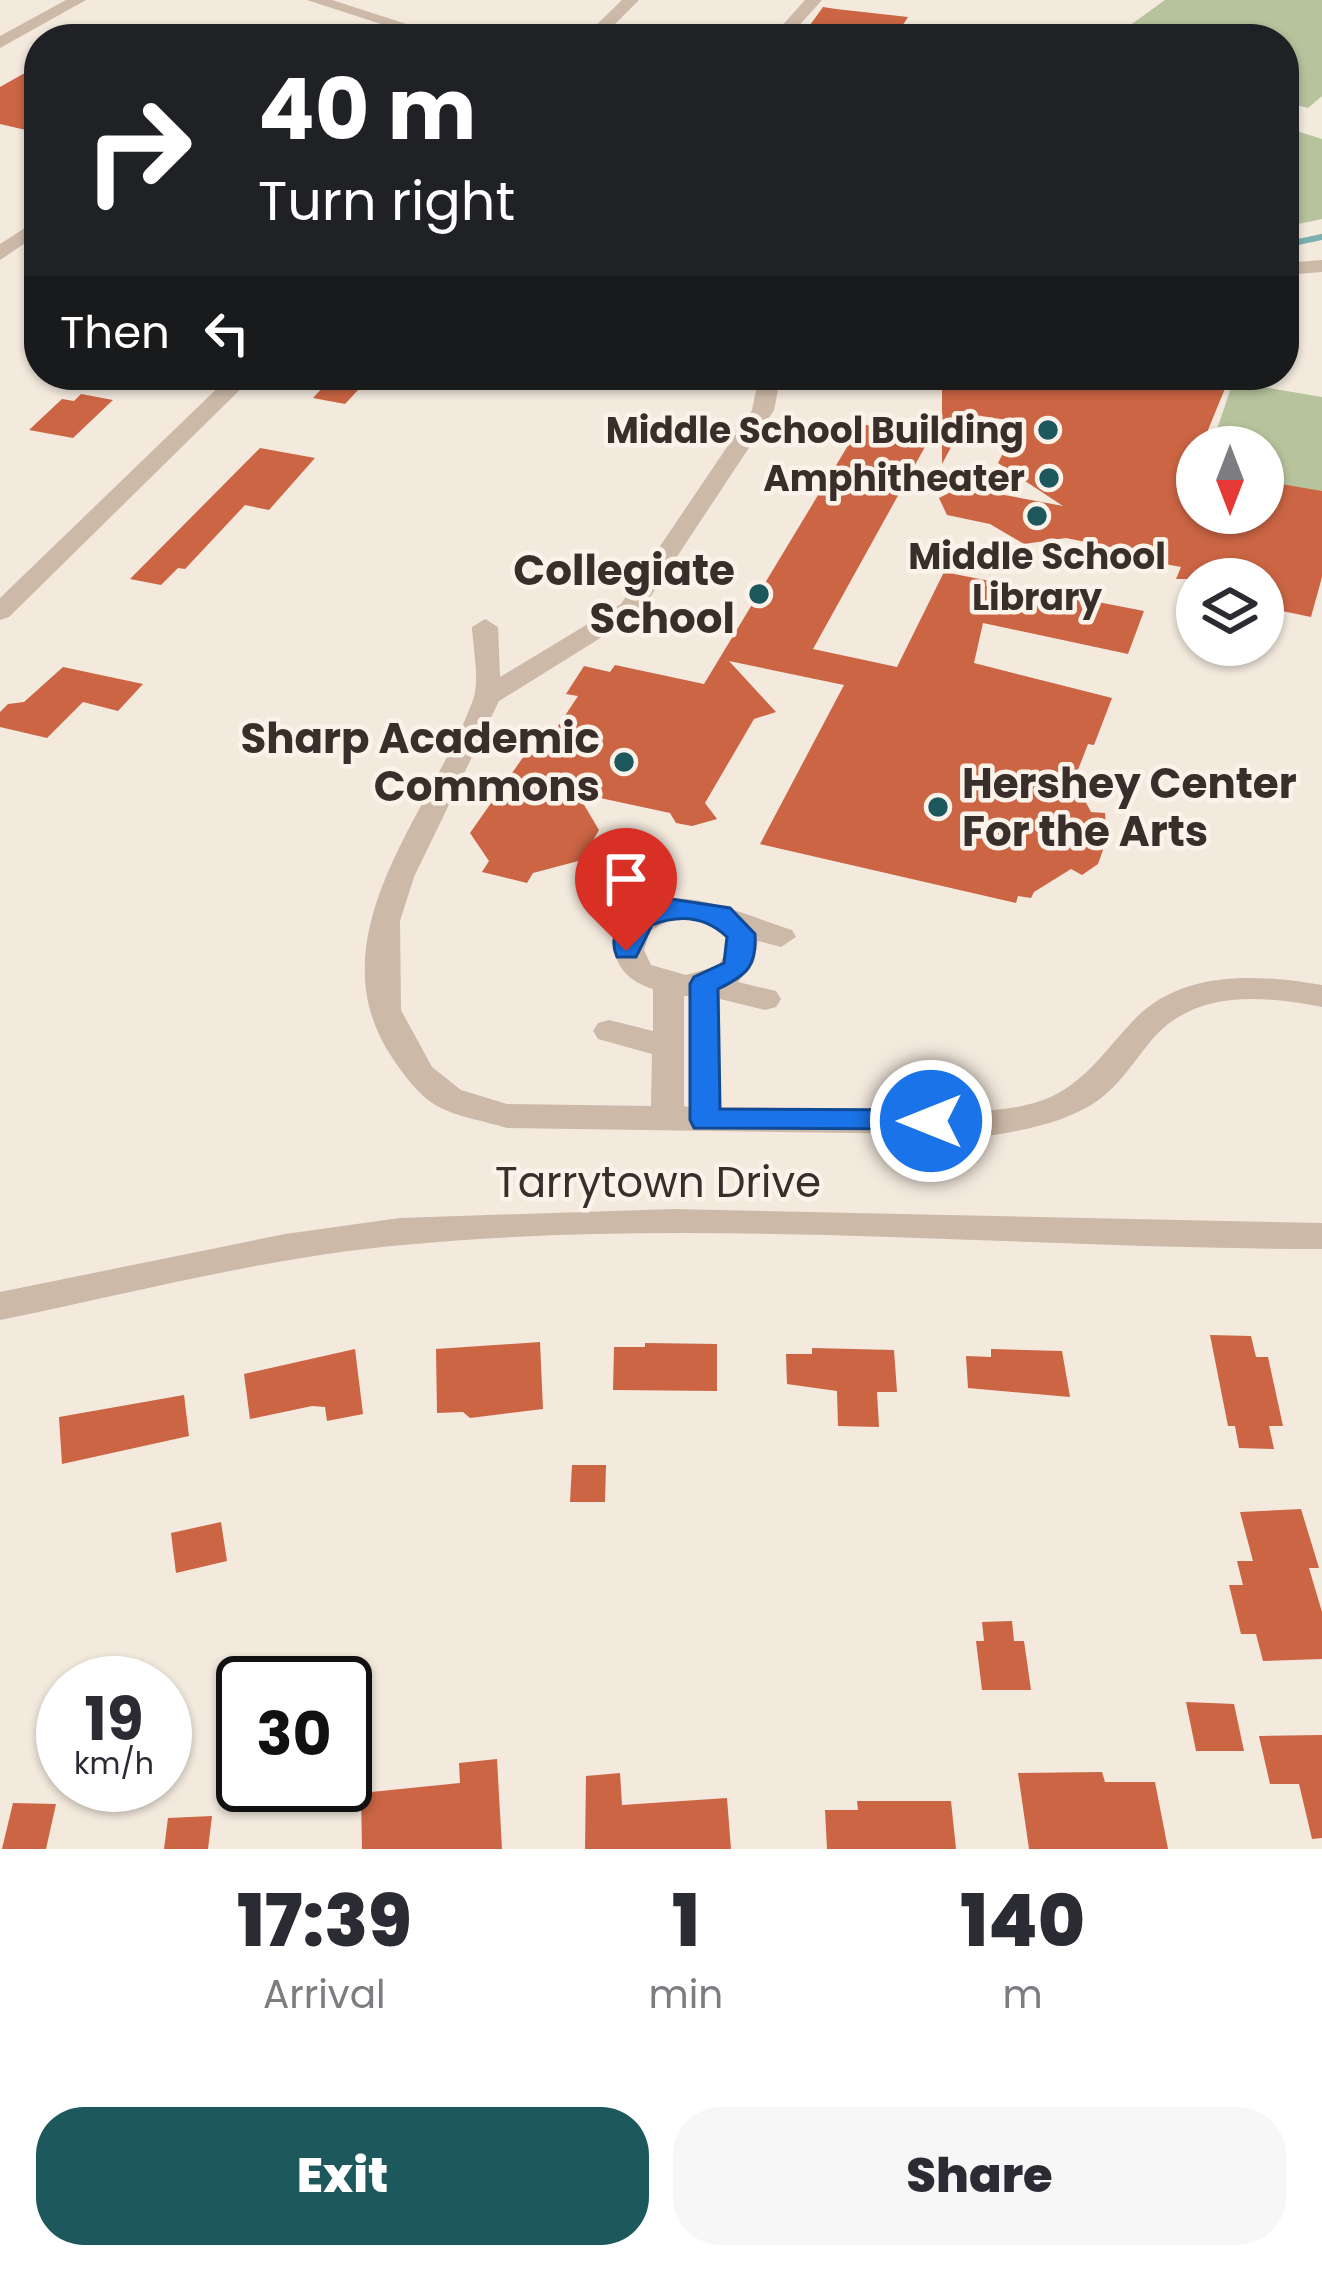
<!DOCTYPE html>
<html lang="en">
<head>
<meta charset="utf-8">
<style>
  :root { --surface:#fff; --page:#f7f7f7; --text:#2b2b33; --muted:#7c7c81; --accent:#1c585c }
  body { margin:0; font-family:Poppins,sans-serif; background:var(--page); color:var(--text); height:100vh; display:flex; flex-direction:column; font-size:45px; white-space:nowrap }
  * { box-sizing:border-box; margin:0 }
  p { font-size:39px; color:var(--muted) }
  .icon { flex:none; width:66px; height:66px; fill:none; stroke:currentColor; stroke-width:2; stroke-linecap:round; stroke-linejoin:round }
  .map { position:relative; height:1849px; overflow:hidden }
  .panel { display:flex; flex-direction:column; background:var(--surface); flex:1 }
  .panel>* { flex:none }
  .hud { position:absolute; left:24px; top:24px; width:1275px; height:366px; border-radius:48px; box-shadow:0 3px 9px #0004; background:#202124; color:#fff; overflow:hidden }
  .needle { width:78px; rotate:180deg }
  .tools { position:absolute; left:1176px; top:426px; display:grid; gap:24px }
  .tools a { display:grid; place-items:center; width:108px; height:108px; border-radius:50%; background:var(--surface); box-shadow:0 3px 9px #0004; font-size:60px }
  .speed { position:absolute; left:36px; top:1656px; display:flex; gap:24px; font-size:60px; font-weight:700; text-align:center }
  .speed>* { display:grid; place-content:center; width:156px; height:156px; border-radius:50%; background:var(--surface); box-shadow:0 3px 9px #0004; line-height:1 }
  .speed small { font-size:30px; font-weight:400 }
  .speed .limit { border:6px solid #111; border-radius:18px; background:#fff; color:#111 }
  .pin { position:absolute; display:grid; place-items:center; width:102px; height:102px; color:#fff; margin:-123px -51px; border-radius:50% 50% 50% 0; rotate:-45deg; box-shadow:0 0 12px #0007 }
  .pin .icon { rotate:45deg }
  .me { position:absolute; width:132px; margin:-66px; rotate:270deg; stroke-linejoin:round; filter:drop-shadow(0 0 9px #0008) }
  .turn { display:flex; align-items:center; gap:42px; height:252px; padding:0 36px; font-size:54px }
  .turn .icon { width:156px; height:156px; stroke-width:2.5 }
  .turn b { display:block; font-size:84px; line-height:102px }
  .then { display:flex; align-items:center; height:114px; padding:0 36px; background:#0003; gap:24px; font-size:45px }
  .eta { display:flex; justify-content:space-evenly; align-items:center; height:204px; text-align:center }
  .eta b { font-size:72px; font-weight:800; line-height:84px }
  .primary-button { display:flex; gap:24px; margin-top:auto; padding:24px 36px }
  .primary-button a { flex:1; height:138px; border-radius:48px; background:var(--accent); color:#fff; font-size:48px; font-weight:800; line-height:138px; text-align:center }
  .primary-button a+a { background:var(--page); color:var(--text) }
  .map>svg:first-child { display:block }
  .green { fill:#b6c39c }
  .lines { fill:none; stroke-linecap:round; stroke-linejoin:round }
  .stream { stroke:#7bb0b2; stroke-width:6 }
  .building { fill:#cb6544 }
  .street { fill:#ccb9a8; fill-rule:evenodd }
  .route { fill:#1a73e8; stroke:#114b97; stroke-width:3 }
  .poi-dot { fill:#1c585c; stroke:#fbf3ea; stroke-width:4.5 }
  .labels { text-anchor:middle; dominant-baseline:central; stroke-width:9; stroke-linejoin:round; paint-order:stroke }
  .far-poi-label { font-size:36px; font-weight:bold; fill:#392e29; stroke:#fbf3ea; text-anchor:end }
  .poi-label { font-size:42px; font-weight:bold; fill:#392e29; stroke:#fbf3ea; text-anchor:end }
  .street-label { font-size:42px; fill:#392e29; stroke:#fbf3ea }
</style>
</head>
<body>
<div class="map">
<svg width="1322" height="1849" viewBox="0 0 1322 1849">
  <rect width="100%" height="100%" fill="#f3e9dd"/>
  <!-- green -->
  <g class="green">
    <path d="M1165 0H1322V96L1308 108 1284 102V39H1111Z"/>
    <path d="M1284 127 1322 139V219L1284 227Z"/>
    <path d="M1233 382 1322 397V517L1263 507V447H1211Z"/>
  </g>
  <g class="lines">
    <!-- stream -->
    <path class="stream" d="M1284 245 1322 237"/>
  </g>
  <!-- building -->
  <g class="building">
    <path d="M823 7 836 9 908 17 894 39H800Z"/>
    <path d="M39 65V133L0 124V87Z"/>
    <path d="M334 375H372L345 404 313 398Z"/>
    <path d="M942 375H1161L1226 386 1201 447H1197L1182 502 1197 504V513H1263V491L1279 494 1281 484 1322 491V577L1311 617 1263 607V579H1176L1181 567 1112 554 1115 548 1066 538 1024 544 990 524 947 515 939 498 961 487 1063 506 998 463 1019 422 969 414 942 464Z"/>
    <path d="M81 394 113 400 73 438 29 430 62 399 74 401Z"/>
    <path d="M861 424 931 436 813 649 897 667 944 572 1144 611 1128 654 983 623 974 663 1112 698 1094 745 1088 744 1074 780 1091 812 1105 813 1106 827H1111L1098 864 1082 875 1071 869 1034 892 1031 898 1018 896 1016 903 760 844 844 685 729 661 776 712 754 719 705 803 717 819 692 826 676 823 670 813 577 793 599 830 582 860 533 873 527 883 482 872 489 861 470 833 531 746 543 749 578 696 566 694 584 666 610 672 615 665 704 684Z"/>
    <path d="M260 448 315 458 269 510 245 505 185 569 178 568 161 585 130 579Z"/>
    <path d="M63 667 143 684 118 711 83 702 47 738 0 727V712L8 704 24 702Z"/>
    <path d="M1210 1335 1251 1336 1256 1357H1268L1283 1426H1269L1274 1449 1239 1448 1235 1426H1228Z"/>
    <path d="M540 1342 543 1409 470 1418 463 1412 437 1413 436 1349Z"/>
    <path d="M645 1343 717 1344V1391L613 1390 614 1347H645Z"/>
    <path d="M812 1348 894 1350 897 1392H877L879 1427 838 1426 837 1391 787 1384 786 1354H812Z"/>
    <path d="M355 1349 363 1414 327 1421 325 1407 312 1406 250 1419 244 1374Z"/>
    <path d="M991 1349 1062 1351 1070 1397 968 1388 966 1356 991 1357Z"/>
    <path d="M184 1395 189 1436 62 1464 59 1417Z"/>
    <path d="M572 1465H606L605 1502H570Z"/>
    <path d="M1301 1509 1319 1568H1309L1322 1612V1659L1263 1661 1256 1634H1241L1229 1585H1243L1237 1561H1253L1240 1512Z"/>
    <path d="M221 1522 227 1561 176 1573 171 1533Z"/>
    <path d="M1012 1621 1014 1641H1024L1031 1690H982L976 1641H984L982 1622Z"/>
    <path d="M1186 1702 1234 1704 1244 1751H1196Z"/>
    <path d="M1322 1735V1838L1312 1839 1299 1784H1270L1259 1736Z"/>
    <path d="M497 1759 502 1849H362L361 1793 460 1783 459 1763Z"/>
    <path d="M1102 1772 1105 1782H1155L1168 1849H1029L1018 1773Z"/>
    <path d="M620 1773 622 1805 727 1798 731 1849H585L586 1776Z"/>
    <path d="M857 1801H951L956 1849H827L825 1810H858Z"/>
    <path d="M13 1803 56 1804 46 1849H2Z"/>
    <path d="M212 1816 208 1849H164L168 1818Z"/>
  </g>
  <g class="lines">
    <!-- street -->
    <g class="street">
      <path d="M66 0H86L0 48V36Z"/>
      <path d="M307 0H332L453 39H427Z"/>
      <path d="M622 0H639L600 39H582Z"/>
      <path d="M805 0H822L787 39H770Z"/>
      <path d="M39 219V234L0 260V244Z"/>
      <path d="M1322 260V272L1284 275V263Z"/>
      <path d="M231 375H255L9 617 0 620V598Z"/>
      <path d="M759 375H781L774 410 639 614 499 701 414 877 400 921 401 1010 432 1067 461 1090 507 1104 651 1106 652 1054 598 1039 593 1031 598 1023 609 1020 653 1031V989C630 982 613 967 614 940 647 863 737 914 792 930L796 937 781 947 758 941 754 962 738 982 776 991 781 999 776 1007 765 1010 720 999 721 1107C783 1108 844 1109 906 1110 949 1110 992 1115 1034 1103 1080 1090 1101 1055 1132 1022 1180 969 1257 974 1322 985V1007C1264 996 1199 989 1155 1036 1137 1057 1122 1082 1100 1099 1070 1121 1030 1129 994 1135L507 1128C485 1121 456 1117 437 1106 418 1095 405 1076 393 1059 310 937 432 812 473 700 480 680 473 649 472 627L485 619 498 627 500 677 621 604 752 410ZM694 918C712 921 723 930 730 946L718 966 686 975 651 965 644 950 650 931 673 918ZM684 996H689V1107L684 1106Z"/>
      <path d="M673 1209 1322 1223V1249C1017 1249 707 1216 403 1245 267 1257 133 1293 0 1320V1292L285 1234 400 1218Z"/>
    </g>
  </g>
  <!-- route -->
  <path class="route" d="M671 899 730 908 755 934C757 966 747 975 718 989L720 1109 931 1110 941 1114 946 1121 941 1129 694 1128 690 1120V984L694 977 724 963 727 937C705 916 680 914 652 925L636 957H617C602 923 645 906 671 899Z"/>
  <!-- markers -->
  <g class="poi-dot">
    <circle cx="1048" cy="430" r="12"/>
    <circle cx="1049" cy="478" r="12"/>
    <circle cx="1037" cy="516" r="12"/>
    <circle cx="759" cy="594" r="12"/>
    <circle cx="624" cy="762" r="12"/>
    <circle cx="938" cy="807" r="12"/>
  </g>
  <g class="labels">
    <!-- far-poi labels -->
    <g class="far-poi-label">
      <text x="1024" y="430">Middle School Building</text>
      <text x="1025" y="478">Amphitheater</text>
      <text x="1037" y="556" text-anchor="middle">Middle School<tspan x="1037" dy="41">Library</tspan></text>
    </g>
    <!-- poi labels -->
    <g class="poi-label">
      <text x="735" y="570">Collegiate<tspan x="735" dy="48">School</tspan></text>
      <text x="600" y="738">Sharp Academic<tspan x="600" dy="48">Commons</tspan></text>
      <text x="962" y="783" text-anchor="start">Hershey Center<tspan x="962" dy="48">For the Arts</tspan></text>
    </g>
    <!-- street labels -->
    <g class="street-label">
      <text x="658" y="1182">Tarrytown Drive</text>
    </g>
  </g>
</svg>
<div class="tools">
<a><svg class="needle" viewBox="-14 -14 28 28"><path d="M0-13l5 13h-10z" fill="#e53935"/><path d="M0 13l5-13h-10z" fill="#7c7c81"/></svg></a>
<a><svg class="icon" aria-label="layers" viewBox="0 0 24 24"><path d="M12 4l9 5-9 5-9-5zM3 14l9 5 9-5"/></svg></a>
</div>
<div class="speed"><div>19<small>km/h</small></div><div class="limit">30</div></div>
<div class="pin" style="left:626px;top:951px;background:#d93025"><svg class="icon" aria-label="arrive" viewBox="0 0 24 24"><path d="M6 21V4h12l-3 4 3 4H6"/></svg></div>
<svg class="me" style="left:931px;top:1121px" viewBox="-20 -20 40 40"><circle r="17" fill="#1a73e8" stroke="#fff" stroke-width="3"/><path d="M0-11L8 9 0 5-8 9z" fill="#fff"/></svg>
<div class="hud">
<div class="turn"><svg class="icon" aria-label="right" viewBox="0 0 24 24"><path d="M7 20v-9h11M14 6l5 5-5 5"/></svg><div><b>40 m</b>Turn right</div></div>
<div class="then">Then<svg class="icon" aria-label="left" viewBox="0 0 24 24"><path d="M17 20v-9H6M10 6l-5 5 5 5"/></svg></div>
</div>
</div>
<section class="panel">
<div class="eta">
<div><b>17:39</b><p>Arrival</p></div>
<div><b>1</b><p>min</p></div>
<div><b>140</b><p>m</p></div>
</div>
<div class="primary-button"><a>Exit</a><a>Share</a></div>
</section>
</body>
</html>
